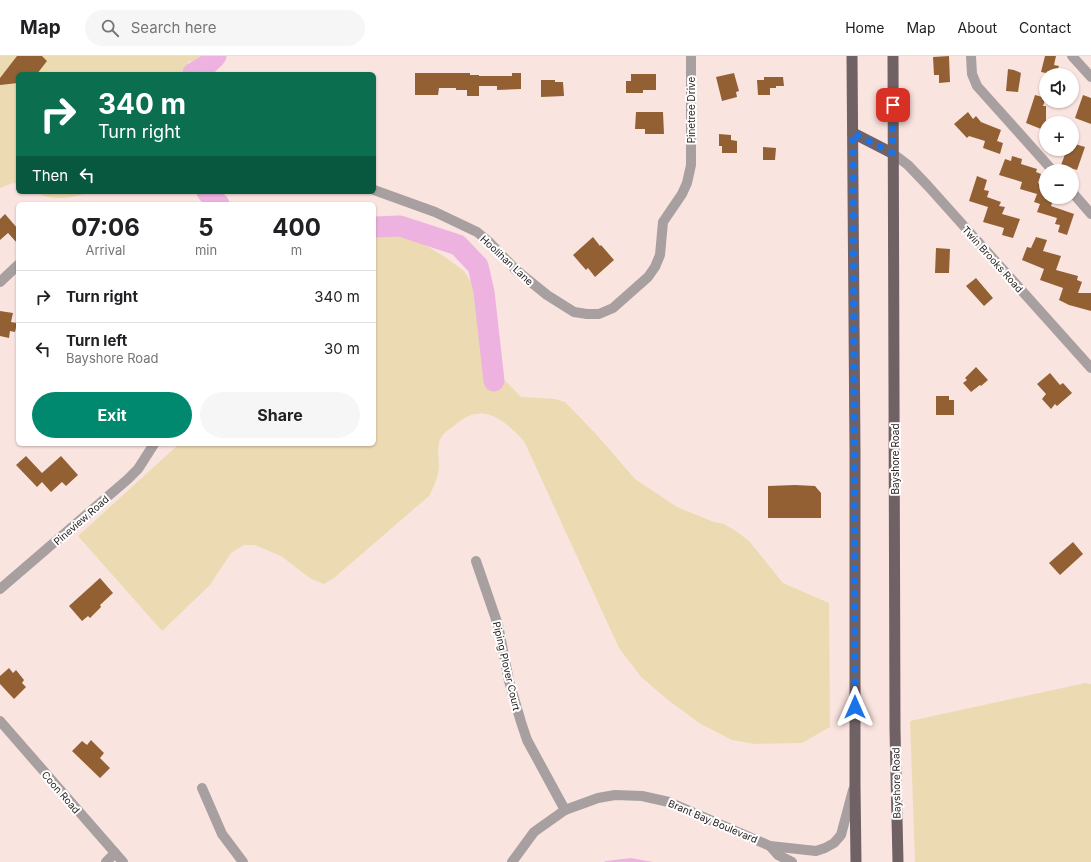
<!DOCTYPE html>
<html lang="en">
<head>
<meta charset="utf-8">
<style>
  :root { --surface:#fff; --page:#f6f6f6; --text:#202124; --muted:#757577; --line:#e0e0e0; --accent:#00896f }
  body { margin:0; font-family:Inter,sans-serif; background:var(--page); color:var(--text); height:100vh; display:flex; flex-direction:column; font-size:15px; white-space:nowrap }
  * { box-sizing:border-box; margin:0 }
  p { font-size:13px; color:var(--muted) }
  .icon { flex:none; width:22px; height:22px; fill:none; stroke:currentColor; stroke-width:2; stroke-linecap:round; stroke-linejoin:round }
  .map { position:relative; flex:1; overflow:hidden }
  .sheet { position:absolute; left:16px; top:146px; width:360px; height:244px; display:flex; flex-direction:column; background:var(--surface); border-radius:6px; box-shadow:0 1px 3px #0004 }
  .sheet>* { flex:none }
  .banner { position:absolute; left:16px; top:16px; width:360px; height:122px; border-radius:6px; box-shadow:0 1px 3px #0004; background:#0b6e4f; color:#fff; overflow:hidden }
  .tools { position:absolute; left:1039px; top:12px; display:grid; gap:8px }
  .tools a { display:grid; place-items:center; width:40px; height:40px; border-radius:50%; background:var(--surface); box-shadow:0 1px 3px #0004; font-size:20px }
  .pin { position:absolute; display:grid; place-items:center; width:34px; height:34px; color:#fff; margin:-17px; border-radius:8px; box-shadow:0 2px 6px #0006 }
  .me { position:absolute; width:44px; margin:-22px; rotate:0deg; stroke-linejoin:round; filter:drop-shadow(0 0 3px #0008) }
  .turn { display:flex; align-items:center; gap:14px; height:84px; padding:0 16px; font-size:18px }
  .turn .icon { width:52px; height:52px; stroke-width:2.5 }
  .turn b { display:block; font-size:28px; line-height:34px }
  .then { display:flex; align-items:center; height:38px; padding:0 16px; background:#0003; gap:8px; font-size:15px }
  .eta { display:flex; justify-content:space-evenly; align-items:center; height:68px; text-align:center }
  .eta b { font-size:24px; font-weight:700; line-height:28px }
  .primary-button { display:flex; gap:8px; margin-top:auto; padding:8px 16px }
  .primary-button a { flex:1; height:46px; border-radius:24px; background:var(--accent); color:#fff; font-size:16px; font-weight:700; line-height:46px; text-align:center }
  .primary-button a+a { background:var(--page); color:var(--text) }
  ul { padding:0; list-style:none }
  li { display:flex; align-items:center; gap:12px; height:52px; padding:0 16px; border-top:1px solid var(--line) }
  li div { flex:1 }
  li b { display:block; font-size:15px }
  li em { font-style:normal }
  header { display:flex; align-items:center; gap:24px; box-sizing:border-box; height:56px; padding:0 20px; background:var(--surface); border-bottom:1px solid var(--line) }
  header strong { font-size:19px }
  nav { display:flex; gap:22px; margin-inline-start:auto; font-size:14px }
  .search { width:280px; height:36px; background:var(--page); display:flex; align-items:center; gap:10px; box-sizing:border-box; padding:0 14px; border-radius:22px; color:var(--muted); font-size:15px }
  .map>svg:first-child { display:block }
  .green { fill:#ecdbb2 }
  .water { fill:#edb2df }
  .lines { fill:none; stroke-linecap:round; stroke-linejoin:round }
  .river { stroke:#edb2df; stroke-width:21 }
  .building { fill:#936034 }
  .minor { stroke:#a89fa0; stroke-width:10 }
  .primary { stroke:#706164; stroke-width:11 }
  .route { stroke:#1a73e8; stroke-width:7; stroke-dasharray:0 12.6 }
  .labels { text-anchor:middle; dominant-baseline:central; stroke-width:4; stroke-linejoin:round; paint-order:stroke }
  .street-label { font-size:10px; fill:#2a2221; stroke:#fff }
</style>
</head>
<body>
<header>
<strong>Map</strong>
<div class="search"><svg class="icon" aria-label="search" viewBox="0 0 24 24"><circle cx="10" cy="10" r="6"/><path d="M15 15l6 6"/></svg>Search here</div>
<nav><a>Home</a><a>Map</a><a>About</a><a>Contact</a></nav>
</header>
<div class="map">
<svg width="1091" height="806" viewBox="0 0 1091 806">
  <rect width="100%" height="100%" fill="#fae4e0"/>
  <!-- green -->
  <g class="green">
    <path d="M0 0H205V2L188 6 183 18H18V128L13 127 0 132Z"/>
    <path d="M37 136H91C74 141 53 147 37 136Z"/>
    <path d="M374 177 414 182 445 201 464 215 475 232 480 246 482 297 490 309 521 341 555 343 565 346 596 378 635 423 677 451 714 466 724 468 736 475 749 485 783 527 829 547 830 671 802 687 755 688 732 684 699 667 668 644 641 621 619 592 524 385C504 364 483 345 456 368 452 372 444 376 442 380 436 389 439 401 439 411 438 421 434 431 429 440L334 522 324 528 311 523 281 500 255 489H244L231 497 210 529 162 575 78 480 179 388H374Z"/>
    <path d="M1085 627 1091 628V806H915L910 665Z"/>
  </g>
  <!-- water -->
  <path class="water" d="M631 802 653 806H604L606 805Z"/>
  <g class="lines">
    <!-- river -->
    <g class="river">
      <path d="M193 18V17L207 9 216 0"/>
      <path d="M207 136 219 148"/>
      <path d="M374 171 400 170 458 189 478 210 484 236 494 325"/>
    </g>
  </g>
  <!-- building -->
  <g class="building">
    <path d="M17 0H42L47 5 37 18H18V27L0 29V22Z"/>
    <path d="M949 0 950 26 939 27V19H934L933 1Z"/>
    <path d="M1045 0H1056L1054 9 1059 10 1056 19 1041 16Z"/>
    <path d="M1008 13 1014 14 1021 17 1018 36 1006 35Z"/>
    <path d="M415 17H470V19H479V20H512V17H521V33L497 34V30H479V40H467V34H456V32H439L438 39H415Z"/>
    <path d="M734 17 739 35 736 36 737 41 722 45 716 21Z"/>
    <path d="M631 18H656V34H643V37H626V25H631Z"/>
    <path d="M764 21H783L784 30H776V32H770V39H758L757 24H764Z"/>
    <path d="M541 24H555V26H563L564 40 541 41Z"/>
    <path d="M1035 39 1046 42 1043 50H1046V75L1026 67Z"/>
    <path d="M1083 39 1091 42V68L1075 62Z"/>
    <path d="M636 56H663L664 78H645V73H635Z"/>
    <path d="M968 56 973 63 976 60 981 66 1001 74 997 85 1003 87 1000 98 983 92 985 85 969 80 967 82 954 68Z"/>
    <path d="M719 78 731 79V84L737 85V97H722V90H719Z"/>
    <path d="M1075 88 1085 91 1077 114 1061 109 1067 93H1073Z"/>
    <path d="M763 91 776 92 775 104H763Z"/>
    <path d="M1012 100 1022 103 1021 108 1037 113 1036 116 1041 118 1038 127 1040 128 1044 116 1046 117V141H1054L1051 150 1074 158 1067 179 1058 176 1060 169 1055 168 1057 162 1037 156 1040 148 1034 146 1037 138 1020 133 1022 126 999 119 1005 103 1011 105Z"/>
    <path d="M977 120 987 124 984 134 989 135 987 141 1001 146 999 150 1005 151 1002 158 1020 163 1013 182 1002 179 1004 172 983 166 988 151 969 145Z"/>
    <path d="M5 158 18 173V188L8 177 0 184V163Z"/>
    <path d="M593 181 600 190 601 189 614 204 595 221 588 212 586 214 573 199Z"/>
    <path d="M1036 181 1047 184 1043 195 1061 200 1056 214 1078 220 1077 224 1082 226 1078 237H1091V255L1069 249 1059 244 1063 232 1040 224 1044 213 1022 204 1027 191 1031 192Z"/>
    <path d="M936 192 950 193 949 217H935Z"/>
    <path d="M976 222 993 242 984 250 966 230Z"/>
    <path d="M0 255 13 257 11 266 17 267 15 276 10 275 9 282 0 280Z"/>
    <path d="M976 311 988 324 981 330 980 329 971 336 963 327 967 324 965 322Z"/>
    <path d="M1050 317 1060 329 1063 327 1072 337 1057 350 1055 348 1051 353 1042 343 1046 338 1037 328Z"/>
    <path d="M936 340H949V344H954V359H936Z"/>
    <path d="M26 400 42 417 61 400 78 419 66 430 62 426 51 436 42 426 37 431 16 409Z"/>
    <path d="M795 429 815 430 821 437V462H768V430Z"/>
    <path d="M1073 486 1083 498 1060 519 1049 507Z"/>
    <path d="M100 522 113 537 100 549 101 551 90 562 88 560 82 565 69 550Z"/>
    <path d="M9 612 13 617 16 614 24 624 22 627 26 631 14 643 0 628V620Z"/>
    <path d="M91 684 104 697 100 702 110 712 100 722 72 695 82 685 87 689Z"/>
  </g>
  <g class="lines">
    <!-- minor -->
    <g class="minor">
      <path d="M971 0 972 18 977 30 1053 115"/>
      <path d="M1072 0 1091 21"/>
      <path d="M892 97 908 109 928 130 1091 312"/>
      <path d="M374 134 435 156 477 176 488 185 516 214 547 239 574 256 587 258H599L613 252 648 221 655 211 660 199 663 166 682 138 687 127 691 109V0"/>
      <path d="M1072 136 1091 158"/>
      <path d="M0 226 18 209"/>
      <path d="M476 505 498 569 509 625 521 666 527 684 565 754"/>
      <path d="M0 533 128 423 138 413 154 388"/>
      <path d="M0 665 123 806"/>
      <path d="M202 732 222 778 243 806"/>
      <path d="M770 790 778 799 792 806"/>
      <path d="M106 806 115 797"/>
      <path d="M512 806 534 776 565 754 598 742 615 739 642 740 669 746 770 790 816 795 825 792 834 787 841 779 853 734"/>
    </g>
    <!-- primary -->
    <g class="primary">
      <path d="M852 0 855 397V729L856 806"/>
      <path d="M893 0 895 674 898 806"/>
      <path d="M853 77 892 97"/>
    </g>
  </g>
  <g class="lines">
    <!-- route -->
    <path class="route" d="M855 651 853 77 892 97 893 49"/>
  </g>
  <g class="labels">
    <!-- street labels -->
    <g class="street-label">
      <text transform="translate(691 54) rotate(-90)">Pinetree Drive</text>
      <text transform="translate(993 203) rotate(48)">Twin Brooks Road</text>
      <text transform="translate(507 204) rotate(43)">Hoolihan Lane</text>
      <text transform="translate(895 403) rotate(-90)">Bayshore Road</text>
      <text transform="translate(81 464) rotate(-41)">Pineview Road</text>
      <text transform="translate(507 610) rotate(77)">Piping Plover Court</text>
      <text transform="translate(896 727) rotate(-91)">Bayshore Road</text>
      <text transform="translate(61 736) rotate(49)">Coon Road</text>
      <text transform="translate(713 765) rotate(23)">Brant Bay Boulevard</text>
    </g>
  </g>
</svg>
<div class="tools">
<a><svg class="icon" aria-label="sound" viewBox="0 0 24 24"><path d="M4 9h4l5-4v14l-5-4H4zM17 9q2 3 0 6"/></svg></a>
<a>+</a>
<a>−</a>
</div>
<div class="pin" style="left:893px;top:49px;background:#d93025"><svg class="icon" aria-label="arrive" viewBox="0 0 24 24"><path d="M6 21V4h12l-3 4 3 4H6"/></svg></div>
<svg class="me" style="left:855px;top:651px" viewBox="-20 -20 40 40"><path d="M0-17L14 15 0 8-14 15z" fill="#1a73e8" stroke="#fff" stroke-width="4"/></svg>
<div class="banner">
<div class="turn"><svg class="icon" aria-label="right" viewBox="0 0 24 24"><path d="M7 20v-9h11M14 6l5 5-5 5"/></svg><div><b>340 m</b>Turn right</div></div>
<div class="then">Then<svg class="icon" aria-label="left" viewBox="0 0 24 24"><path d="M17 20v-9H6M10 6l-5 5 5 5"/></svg></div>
</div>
<section class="sheet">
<div class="eta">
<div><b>07:06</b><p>Arrival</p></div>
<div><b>5</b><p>min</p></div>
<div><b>400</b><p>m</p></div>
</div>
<ul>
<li><svg class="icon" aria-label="right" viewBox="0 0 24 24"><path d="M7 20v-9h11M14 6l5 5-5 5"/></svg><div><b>Turn right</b></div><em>340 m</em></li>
<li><svg class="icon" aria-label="left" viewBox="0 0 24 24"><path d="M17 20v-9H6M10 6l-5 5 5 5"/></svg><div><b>Turn left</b><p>Bayshore Road</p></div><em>30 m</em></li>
</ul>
<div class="primary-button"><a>Exit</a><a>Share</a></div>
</section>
</div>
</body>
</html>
